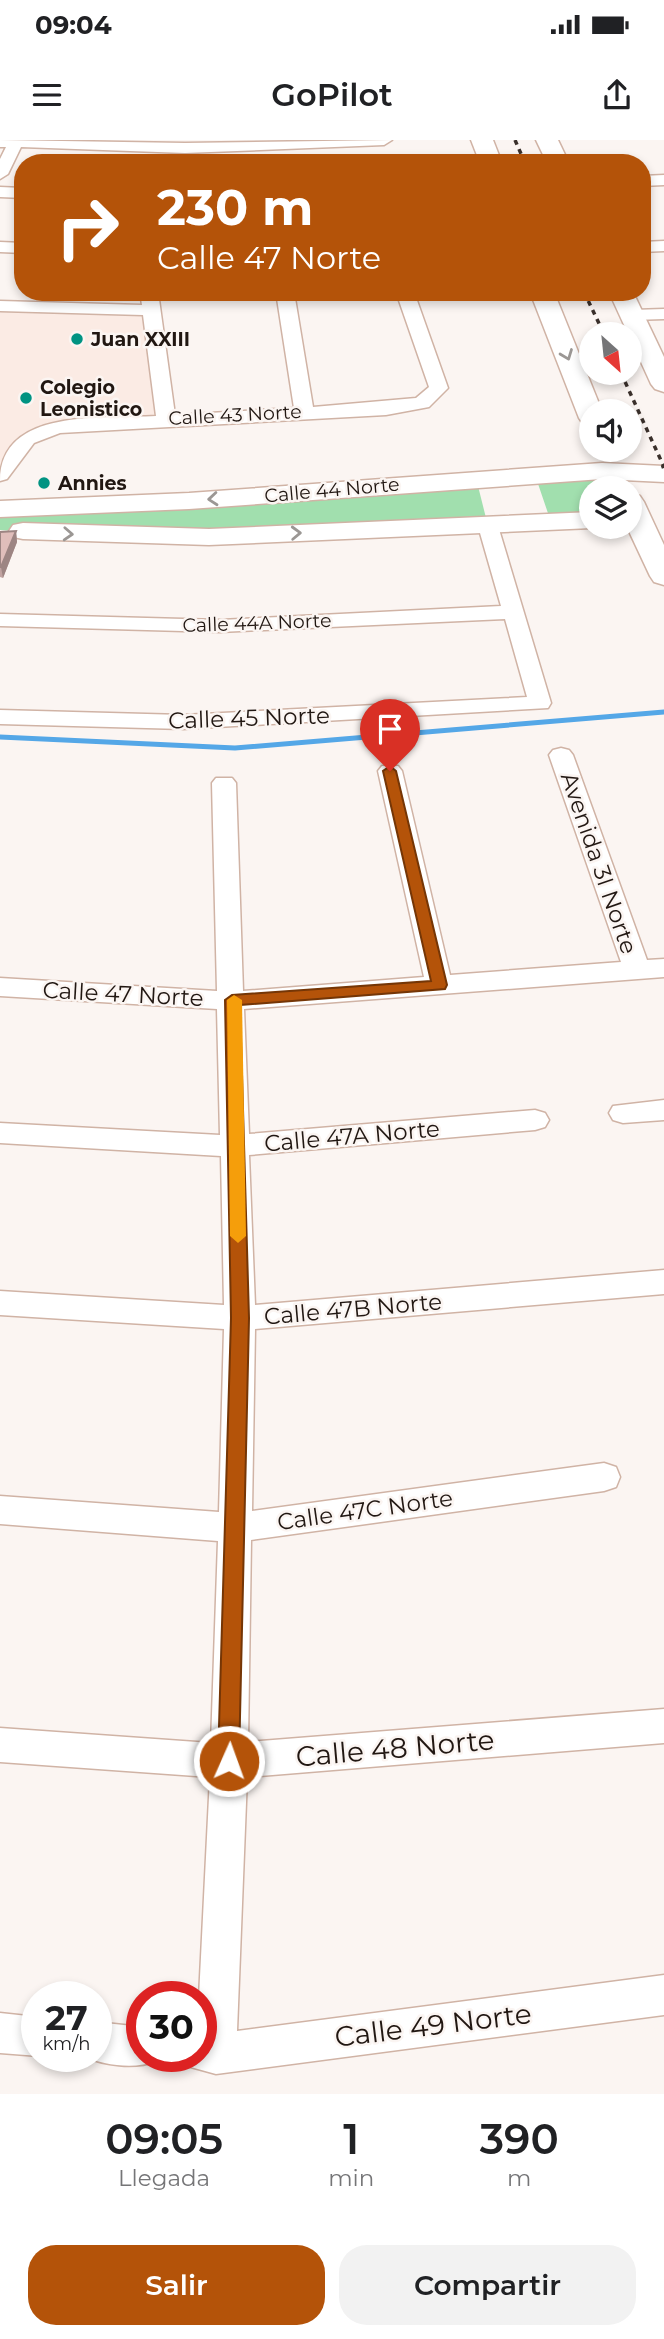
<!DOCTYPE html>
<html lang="es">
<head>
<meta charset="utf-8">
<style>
  :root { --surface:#fff; --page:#f2f2f2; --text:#202124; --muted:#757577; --accent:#b45309 }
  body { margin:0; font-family:Montserrat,sans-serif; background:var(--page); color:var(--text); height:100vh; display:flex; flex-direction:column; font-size:26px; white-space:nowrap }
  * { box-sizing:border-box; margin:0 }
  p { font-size:23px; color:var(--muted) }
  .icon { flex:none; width:38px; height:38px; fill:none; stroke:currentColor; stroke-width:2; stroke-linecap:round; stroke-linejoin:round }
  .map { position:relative; height:1954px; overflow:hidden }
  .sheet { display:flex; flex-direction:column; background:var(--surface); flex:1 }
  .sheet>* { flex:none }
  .guide { position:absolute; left:14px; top:14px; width:637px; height:147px; border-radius:28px; box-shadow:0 4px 10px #0003; background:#b45309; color:#fff; overflow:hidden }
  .needle { width:46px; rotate:153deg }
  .buttons { position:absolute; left:579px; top:182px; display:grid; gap:14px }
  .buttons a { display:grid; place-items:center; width:63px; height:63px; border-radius:50%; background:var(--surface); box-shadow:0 4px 10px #0003; font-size:35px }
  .speed { position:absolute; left:21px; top:1841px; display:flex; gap:14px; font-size:35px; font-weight:700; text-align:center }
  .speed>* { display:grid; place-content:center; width:91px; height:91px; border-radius:50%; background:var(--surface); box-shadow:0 4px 10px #0003; line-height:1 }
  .speed small { font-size:18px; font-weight:400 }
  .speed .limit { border:10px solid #d22; background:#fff; color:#111 }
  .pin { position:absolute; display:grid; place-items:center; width:60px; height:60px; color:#fff; margin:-72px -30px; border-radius:50% 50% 50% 0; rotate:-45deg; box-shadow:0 0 7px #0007 }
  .pin .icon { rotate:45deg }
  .me { position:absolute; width:77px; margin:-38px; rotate:2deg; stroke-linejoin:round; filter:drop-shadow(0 0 5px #0008) }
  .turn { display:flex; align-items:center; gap:24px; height:147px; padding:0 28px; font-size:32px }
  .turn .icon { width:91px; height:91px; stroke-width:2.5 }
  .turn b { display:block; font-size:49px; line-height:60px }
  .eta { display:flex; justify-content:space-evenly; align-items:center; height:119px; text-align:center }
  .eta b { font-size:42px; font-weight:600; line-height:49px }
  .button { display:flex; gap:14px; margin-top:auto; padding:14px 28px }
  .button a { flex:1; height:80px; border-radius:28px; background:var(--accent); color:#fff; font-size:28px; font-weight:600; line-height:80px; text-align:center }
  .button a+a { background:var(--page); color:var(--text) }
  .status { display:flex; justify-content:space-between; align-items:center; height:49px; padding:0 35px; background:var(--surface); direction:ltr }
  .status svg { height:19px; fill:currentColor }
  header { display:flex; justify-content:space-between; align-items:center; height:91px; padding:0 28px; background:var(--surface); font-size:32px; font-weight:600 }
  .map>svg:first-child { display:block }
  .built { fill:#fbebe4 }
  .green { fill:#a1dfae }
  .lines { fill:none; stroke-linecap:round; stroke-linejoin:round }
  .stream { stroke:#54a7e7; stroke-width:5 }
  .street-casing { stroke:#d0b3a5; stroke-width:3 }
  .secondary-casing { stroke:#d0b3a5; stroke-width:3 }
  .street { fill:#fff; fill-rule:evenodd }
  .secondary { fill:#fff; fill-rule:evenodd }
  .rail-far1 { stroke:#3a302b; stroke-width:3.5; stroke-dasharray:5 5; stroke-linecap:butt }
  .rail { stroke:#3a302b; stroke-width:4.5; stroke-dasharray:7 7; stroke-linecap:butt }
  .wall { fill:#c1a3a1 }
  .shaded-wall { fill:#9d8583 }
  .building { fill:#e0bebb; stroke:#9d8583; stroke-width:2 }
  .oneway { stroke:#9b9794 }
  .route { fill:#b45309; stroke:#753606; stroke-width:2 }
  .slow { fill:#f59e0b }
  .poi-dot { fill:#009382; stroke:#fbf5f2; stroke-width:2.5 }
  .labels { text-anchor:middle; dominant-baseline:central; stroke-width:5; stroke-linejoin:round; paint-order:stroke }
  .far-poi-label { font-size:19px; font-weight:bold; fill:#211712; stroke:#fbf5f2; text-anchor:start }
  .far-street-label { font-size:19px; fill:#211712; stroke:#fbf5f2 }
  .street-label { font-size:23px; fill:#211712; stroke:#fbf5f2 }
  .near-street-label { font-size:28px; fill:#211712; stroke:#fbf5f2 }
</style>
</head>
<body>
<div class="status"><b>09:04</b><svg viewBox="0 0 49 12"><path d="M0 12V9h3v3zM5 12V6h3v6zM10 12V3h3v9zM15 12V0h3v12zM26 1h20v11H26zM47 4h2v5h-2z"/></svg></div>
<header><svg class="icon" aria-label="menu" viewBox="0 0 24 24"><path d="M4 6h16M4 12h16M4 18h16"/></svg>GoPilot<svg class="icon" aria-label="share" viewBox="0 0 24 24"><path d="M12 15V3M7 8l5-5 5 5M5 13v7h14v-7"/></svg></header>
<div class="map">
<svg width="664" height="1954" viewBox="0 0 664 1954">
  <rect width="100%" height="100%" fill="#fbf5f2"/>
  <!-- built -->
  <path class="built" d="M0 166 151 170 166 279 57 287 27 299 0 335Z"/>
  <!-- green -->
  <g class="green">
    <path d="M613 331 622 348H592L591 380 551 382 535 335Z"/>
    <path d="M476 338 488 386 99 396 0 390V369Z"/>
  </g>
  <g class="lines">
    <!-- stream -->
    <path class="stream" d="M0 597 235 608 664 572"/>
    <defs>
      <g id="street">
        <path d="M0 0 185 3 392 0 384 5 185 13 21 7 8 34 0 39V19L6 7H0Z"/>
        <path d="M664 35V45L642 46V36Z"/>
        <path d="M0 47 23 48V58L0 57Z"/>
        <path d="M664 101V111L642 112V102Z"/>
        <path d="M0 102 23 103V113L0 112Z"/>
        <path d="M140 152H158L175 275 294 268 276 152H294L313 267 416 258 429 247 396 152H414L448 248 429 267 386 275 60 293 34 303 7 339 0 341C0 267 104 279 156 276L143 175 0 171V161L142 165Z"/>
        <path d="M664 169V179L633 180 624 175 633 170Z"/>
        <path d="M488 380 498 386 551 563 548 568 183 589 0 584V570L183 575 527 557 505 479 220 492 0 486V474L220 480 501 466 478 386Z"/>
        <path d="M561 608 569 610 573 615 647 820 664 819V837L244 869 249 994 535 970 545 973 549 980 545 987 535 990 249 1015 255 1165 664 1130V1154L255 1189 252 1371 604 1323 616 1327 620 1337 616 1347 604 1351 251 1400 248 1602 664 1569V1603L247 1637 237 1891 664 1835V1875L216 1934 187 1926 183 1916H201L199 1857 210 1637 0 1622V1588L211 1603 218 1401 0 1384V1356L219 1372 224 1189 0 1175V1151L224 1165 221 1016 0 1003V983L220 995 217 869 0 856V838L217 851 212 643 216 638H232L236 643 243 851 424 837 378 631 382 626H398L402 631 450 835 621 822 549 615 553 610Z"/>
        <path d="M664 960V980L623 983 613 980 609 973 613 966Z"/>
        <path d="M0 1873 37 1877 39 1916 0 1913Z"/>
        <path d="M96 1882 142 1887V1916H158L156 1921C134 1930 104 1925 82 1916H96Z"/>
      </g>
      <g id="secondary">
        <path d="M471 0H493L502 23H480Z"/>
        <path d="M536 0H558L569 23H547Z"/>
        <path d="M530 152H554L602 271H592V286L583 284 579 278Z"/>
        <path d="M609 152H633L664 217V252L655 249 651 244Z"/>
        <path d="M602 323 664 326V342L602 339 189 369 0 377V361L189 353Z"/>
        <path d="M630 354 640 356 644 362 664 405V445L654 442 650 436 627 387H630Z"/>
        <path d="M592 372V387H598L592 388 209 405 23 399 13 397 9 391 13 385 23 383 209 389Z"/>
      </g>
    </defs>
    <!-- street casing -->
    <use href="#street" class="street-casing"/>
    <!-- secondary casing -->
    <use href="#secondary" class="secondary-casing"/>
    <!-- street -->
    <use href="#street" class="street"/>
    <!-- secondary -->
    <use href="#secondary" class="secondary"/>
    <!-- rail-far1 -->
    <g class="rail-far1">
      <path d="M515 0 525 23"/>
      <path d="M584 152 604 194"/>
      <path d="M621 233 664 327"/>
    </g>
    <!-- rail -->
    <path class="rail" d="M663 325 664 328"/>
  </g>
  <!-- wall -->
  <path class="wall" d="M16 391 17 402 3 438 0 437V392Z"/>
  <!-- shaded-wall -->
  <path class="shaded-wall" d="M16 391 17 402 3 438 1 427Z"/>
  <!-- building -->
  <path class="building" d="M16 391 1 427H0V392Z"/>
  <!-- one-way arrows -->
  <defs><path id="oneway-chevron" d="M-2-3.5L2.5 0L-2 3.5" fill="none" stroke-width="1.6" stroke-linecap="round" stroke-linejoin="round" transform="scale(1.75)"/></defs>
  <g class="oneway">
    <use href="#oneway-chevron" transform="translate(567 215) rotate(69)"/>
    <use href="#oneway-chevron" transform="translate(213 359) rotate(175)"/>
    <use href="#oneway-chevron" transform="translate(296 393) rotate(-2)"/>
    <use href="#oneway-chevron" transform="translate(68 394) rotate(3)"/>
  </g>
  <!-- route -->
  <path class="route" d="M390 626 396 631 447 845 445 849 240 865 249 1178 239 1621 236 1628 229 1631 221 1628 218 1621 231 1178 225 860 232 855 431 841 383 631Z"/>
  <!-- slow -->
  <path class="slow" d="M234 855 242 860 246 1096 238 1103 230 1096 227 860Z"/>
  <!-- markers -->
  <g class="poi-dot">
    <circle cx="77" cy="199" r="7"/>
    <circle cx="26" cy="258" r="7"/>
    <circle cx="44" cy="343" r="7"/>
  </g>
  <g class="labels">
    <!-- far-poi labels -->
    <g class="far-poi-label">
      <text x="91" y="199">Juan XXIII</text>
      <text x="40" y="247">Colegio<tspan x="40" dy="22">Leonistico</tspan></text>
      <text x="58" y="343">Annies</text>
    </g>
    <!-- far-street labels -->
    <g class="far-street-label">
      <text transform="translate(235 275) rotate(-3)">Calle 43 Norte</text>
      <text transform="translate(332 350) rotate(-5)">Calle 44 Norte</text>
      <text transform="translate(257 483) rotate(-2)">Calle 44A Norte</text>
    </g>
    <!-- street labels -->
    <g class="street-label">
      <text transform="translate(249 578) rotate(-2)">Calle 45 Norte</text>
      <text transform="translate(599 723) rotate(71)">Avenida 3I Norte</text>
      <text transform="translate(123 854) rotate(3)">Calle 47 Norte</text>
      <text transform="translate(352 996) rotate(-5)">Calle 47A Norte</text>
      <text transform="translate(353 1169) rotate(-5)">Calle 47B Norte</text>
      <text transform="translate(365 1370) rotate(-8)">Calle 47C Norte</text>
    </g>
    <!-- near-street labels -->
    <g class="near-street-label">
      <text transform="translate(395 1608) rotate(-5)">Calle 48 Norte</text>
      <text transform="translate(433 1885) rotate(-7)">Calle 49 Norte</text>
    </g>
  </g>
</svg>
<div class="buttons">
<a><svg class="needle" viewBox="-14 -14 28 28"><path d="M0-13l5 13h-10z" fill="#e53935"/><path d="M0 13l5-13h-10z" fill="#757577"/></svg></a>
<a><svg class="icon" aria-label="sound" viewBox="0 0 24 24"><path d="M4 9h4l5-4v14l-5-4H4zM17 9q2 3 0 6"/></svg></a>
<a><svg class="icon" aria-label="layers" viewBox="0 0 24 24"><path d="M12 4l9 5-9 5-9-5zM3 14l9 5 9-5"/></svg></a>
</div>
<div class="speed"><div>27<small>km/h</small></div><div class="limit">30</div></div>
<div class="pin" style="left:390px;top:631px;background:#d93025"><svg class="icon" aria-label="arrive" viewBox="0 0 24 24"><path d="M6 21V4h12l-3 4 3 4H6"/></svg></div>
<svg class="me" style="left:229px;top:1621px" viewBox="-20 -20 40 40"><circle r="17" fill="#b45309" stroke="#fff" stroke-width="3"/><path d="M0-11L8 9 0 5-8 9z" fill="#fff"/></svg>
<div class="guide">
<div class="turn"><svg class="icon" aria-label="right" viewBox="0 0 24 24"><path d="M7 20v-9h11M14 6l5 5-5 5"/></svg><div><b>230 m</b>Calle 47 Norte</div></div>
</div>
</div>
<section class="sheet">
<div class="eta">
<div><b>09:05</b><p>Llegada</p></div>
<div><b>1</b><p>min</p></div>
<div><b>390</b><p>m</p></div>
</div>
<div class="button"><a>Salir</a><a>Compartir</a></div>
</section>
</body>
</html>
